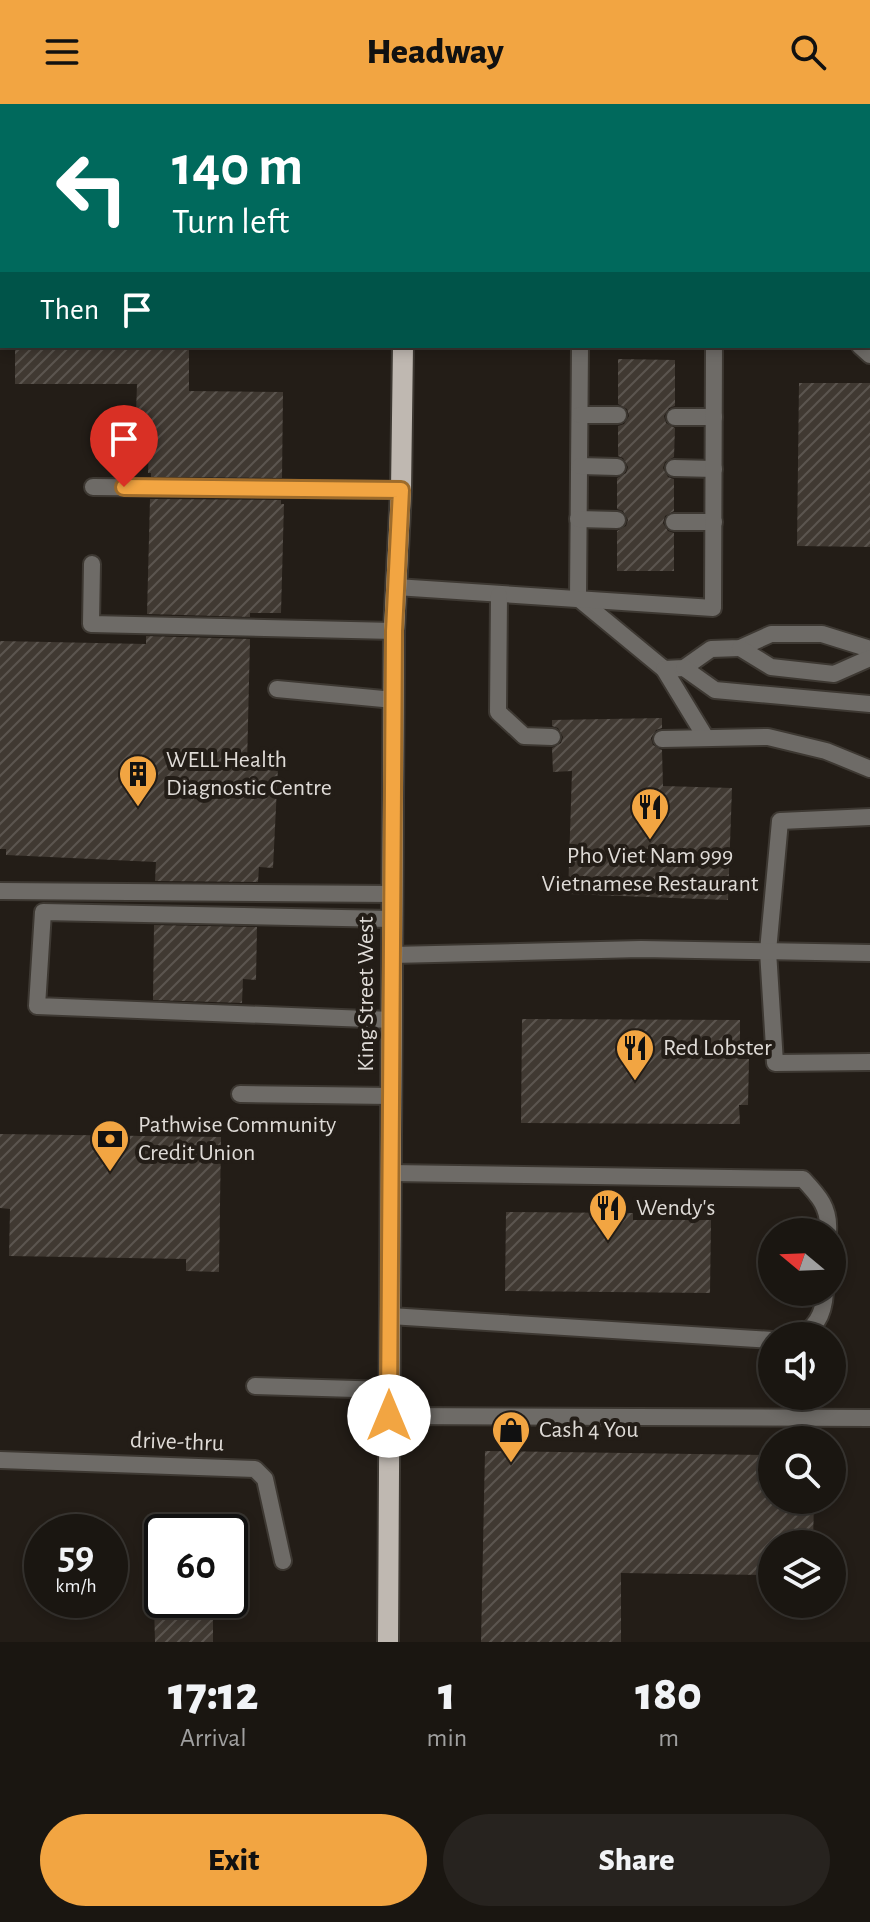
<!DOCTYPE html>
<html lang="en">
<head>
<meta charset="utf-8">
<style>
  :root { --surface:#1a1611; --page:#27231f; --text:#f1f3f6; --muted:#9f9f9f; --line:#383531; --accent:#f2a542 }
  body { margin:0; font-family:"Alegreya Sans",sans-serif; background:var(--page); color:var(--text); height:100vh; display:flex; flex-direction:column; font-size:30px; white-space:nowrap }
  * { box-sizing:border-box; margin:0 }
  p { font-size:26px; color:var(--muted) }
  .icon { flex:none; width:44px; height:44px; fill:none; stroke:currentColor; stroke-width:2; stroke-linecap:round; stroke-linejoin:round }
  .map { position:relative; height:1538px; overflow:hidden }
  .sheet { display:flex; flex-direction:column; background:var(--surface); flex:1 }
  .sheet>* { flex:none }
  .top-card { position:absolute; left:0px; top:0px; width:870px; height:244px; box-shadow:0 4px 12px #0003,0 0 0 2px var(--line); background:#00695c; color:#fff; overflow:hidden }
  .needle { width:52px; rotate:289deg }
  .controls { position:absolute; left:758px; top:1114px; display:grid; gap:16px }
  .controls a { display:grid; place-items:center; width:88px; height:88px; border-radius:50%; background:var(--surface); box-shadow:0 4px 12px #0003,0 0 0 2px var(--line); font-size:40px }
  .speed { position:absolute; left:24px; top:1410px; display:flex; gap:16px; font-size:40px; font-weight:700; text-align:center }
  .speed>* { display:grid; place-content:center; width:104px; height:104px; border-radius:50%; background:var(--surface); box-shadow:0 4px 12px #0003,0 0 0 2px var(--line); line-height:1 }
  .speed small { font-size:20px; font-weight:400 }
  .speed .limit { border:4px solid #111; border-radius:12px; background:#fff; color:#111 }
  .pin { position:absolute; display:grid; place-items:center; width:68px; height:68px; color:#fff; margin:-82px -34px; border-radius:50% 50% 50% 0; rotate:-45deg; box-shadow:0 0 8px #0007 }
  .pin .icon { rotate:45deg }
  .me { position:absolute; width:88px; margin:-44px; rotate:0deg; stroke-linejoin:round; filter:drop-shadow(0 0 6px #0008) }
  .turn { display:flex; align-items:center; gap:28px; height:168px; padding:0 40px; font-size:36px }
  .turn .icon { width:104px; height:104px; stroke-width:2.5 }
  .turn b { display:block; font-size:56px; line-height:68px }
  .then { display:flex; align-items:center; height:76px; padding:0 40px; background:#0003; gap:16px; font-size:30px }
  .eta { display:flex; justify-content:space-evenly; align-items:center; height:136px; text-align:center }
  .eta b { font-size:48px; font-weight:800; line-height:56px }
  .cta { display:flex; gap:16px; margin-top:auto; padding:16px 40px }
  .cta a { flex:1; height:92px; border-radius:48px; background:var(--accent); color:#111; font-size:32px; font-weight:800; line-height:92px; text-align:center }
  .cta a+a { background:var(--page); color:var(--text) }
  header { display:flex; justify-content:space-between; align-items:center; height:104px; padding:0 40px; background:var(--accent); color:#111; font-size:36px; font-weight:800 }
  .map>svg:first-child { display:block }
  .building { fill:url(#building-hatch) }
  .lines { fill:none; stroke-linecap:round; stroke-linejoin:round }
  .service-casing { stroke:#3d3832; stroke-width:20 }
  .secondary-casing { stroke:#3d3832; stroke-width:20 }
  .primary-casing { stroke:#3d3832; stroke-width:24 }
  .service { stroke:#6e6b67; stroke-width:16 }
  .secondary { stroke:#9c9691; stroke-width:16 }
  .primary { stroke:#bfb8b1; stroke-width:20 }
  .route-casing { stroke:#9d6b2b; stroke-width:20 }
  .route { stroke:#f2a542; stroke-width:14 }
  .labels { text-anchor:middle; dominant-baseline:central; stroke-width:8; stroke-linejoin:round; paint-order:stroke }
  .poi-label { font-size:24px; fill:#dfdbd7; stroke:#231d17; text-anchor:start }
  .street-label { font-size:24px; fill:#dfdbd7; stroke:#231d17 }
</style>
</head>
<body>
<header><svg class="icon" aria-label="menu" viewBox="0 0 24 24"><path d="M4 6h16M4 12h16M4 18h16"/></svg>Headway<svg class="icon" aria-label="search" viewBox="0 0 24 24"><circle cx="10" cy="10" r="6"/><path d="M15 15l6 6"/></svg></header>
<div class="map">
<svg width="870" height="1538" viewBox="0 0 870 1538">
  <defs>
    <pattern id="building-hatch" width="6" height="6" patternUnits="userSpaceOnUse" patternTransform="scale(2)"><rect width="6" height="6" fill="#403932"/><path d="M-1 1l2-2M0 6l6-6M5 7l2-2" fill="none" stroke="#5b554f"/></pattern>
  </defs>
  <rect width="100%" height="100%" fill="#231d17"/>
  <!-- building -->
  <g class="building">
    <path d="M15 242H189V287L283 288 282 374 151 373V369H148L149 338H135L137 280H15Z"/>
    <path d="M618 255 675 256V302L669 304 664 312 666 319 675 324 674 353 665 358 663 364 668 373 674 375V407L665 412 663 419 668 427 674 429V467H617V427L626 422 628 416 623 407 617 405V374L626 369 628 363 623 354 618 352V322L624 320 629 312 627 305 618 300Z"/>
    <path d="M799 279H870V443L797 442Z"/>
    <path d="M150 395 281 396V400H284L281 509H250V513L147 510Z"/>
    <path d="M146 532 250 535 247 662 278 663 273 764 259 763 258 778 155 777 156 758 6 751V745H0V537L146 540Z"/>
    <path d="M662 614V624L656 626 651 634 653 641 662 646 663 682 732 684 728 796 568 790 572 667 553 668 552 644 561 639 563 633 558 624 552 622V616Z"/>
    <path d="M154 821 257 823 256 876 243 875 242 899 153 896Z"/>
    <path d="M522 915 740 916V955H749L748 1001H739L740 1020 521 1019Z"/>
    <path d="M0 1030 221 1033 219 1168 186 1167V1155L9 1152 10 1105 0 1104Z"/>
    <path d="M506 1108 633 1109V1116H711L710 1189 505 1187Z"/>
    <path d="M485 1347 772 1351V1396H814L813 1440H772V1471L621 1469V1538H481Z"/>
    <path d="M154 1500H213V1538H155Z"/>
  </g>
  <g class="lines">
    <defs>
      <g id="service">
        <path d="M737 2V0"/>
        <path d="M580 242 578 494 664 565 684 564 711 545 740 544 771 530H822L870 545"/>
        <path d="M860 242 870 251"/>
        <path d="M580 311H618"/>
        <path d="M675 313H714"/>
        <path d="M580 362 617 363"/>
        <path d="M674 364 714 365"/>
        <path d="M93 383 401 386"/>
        <path d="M578 415 617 416"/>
        <path d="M674 418H714"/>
        <path d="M92 460 91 520 394 527"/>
        <path d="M396 483 713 504 714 242"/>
        <path d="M499 491 498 608 524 632 552 633"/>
        <path d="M740 544 771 563 834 570 870 554"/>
        <path d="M684 564 715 586 870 600"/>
        <path d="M664 565 706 634"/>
        <path d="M277 585 394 596"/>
        <path d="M662 635 768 633 826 647 870 665"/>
        <path d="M870 713 780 717 768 847 775 959 870 958"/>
        <path d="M0 787 393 790"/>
        <path d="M392 815 43 808 37 902 392 916"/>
        <path d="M392 851 641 845 870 849"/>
        <path d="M240 990 391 992"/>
        <path d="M391 1069 803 1075C819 1092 830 1104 828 1128"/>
        <path d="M390 1212 772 1236"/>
        <path d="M796 1232C817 1226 824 1208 825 1188"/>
        <path d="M255 1282 389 1286"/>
        <path d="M389 1312 870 1314"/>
        <path d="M0 1356 255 1365 265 1375 283 1457"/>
      </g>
      <g id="secondary">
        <path d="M0 89H2"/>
        <path d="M868 104H870"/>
      </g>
      <g id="primary">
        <path d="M406 0V2"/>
        <path d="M388 1538 394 527 401 386 403 242"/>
      </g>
    </defs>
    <!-- service casing -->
    <use href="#service" class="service-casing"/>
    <!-- secondary casing -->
    <use href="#secondary" class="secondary-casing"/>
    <!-- primary casing -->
    <use href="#primary" class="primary-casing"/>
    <!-- service -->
    <use href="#service" class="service"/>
    <!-- secondary -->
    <use href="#secondary" class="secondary"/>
    <!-- primary -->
    <use href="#primary" class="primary"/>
  </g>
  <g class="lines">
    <defs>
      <path id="route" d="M124 383 401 386 394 527 389 1312"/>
    </defs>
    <!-- route casing -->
    <use href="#route" class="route-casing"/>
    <!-- route -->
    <use href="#route" class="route"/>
  </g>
  <!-- icons -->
  <defs>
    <symbol id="building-pin" viewBox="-11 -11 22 30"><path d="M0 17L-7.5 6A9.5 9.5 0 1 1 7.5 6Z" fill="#f2a542" stroke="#231d17"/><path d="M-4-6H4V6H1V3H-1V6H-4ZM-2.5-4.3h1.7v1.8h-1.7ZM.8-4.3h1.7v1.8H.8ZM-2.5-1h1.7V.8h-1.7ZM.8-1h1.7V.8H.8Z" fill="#111"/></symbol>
    <symbol id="restaurant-pin" viewBox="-11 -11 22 30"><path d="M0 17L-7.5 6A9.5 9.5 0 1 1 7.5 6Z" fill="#f2a542" stroke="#231d17"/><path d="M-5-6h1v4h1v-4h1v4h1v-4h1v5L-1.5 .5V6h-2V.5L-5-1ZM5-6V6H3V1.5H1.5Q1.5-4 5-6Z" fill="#111"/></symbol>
    <symbol id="bank-pin" viewBox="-11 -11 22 30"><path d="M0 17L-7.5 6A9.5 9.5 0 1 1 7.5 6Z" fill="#f2a542" stroke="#231d17"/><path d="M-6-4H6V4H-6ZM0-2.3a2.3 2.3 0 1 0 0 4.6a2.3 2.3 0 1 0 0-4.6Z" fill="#111"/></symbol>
    <symbol id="shop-pin" viewBox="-11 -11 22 30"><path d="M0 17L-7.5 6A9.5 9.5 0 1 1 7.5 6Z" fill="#f2a542" stroke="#231d17"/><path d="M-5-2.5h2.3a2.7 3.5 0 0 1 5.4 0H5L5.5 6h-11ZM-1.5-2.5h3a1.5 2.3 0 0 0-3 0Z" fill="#111"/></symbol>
  </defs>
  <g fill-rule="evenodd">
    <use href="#building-pin" x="116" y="648" width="44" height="60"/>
    <use href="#restaurant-pin" x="628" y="681" width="44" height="60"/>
    <use href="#restaurant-pin" x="613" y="922" width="44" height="60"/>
    <use href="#bank-pin" x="88" y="1013" width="44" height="60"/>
    <use href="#restaurant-pin" x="586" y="1082" width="44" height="60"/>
    <use href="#shop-pin" x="489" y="1304" width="44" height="60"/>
  </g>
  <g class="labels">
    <!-- poi labels -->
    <g class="poi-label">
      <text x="166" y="656">WELL Health<tspan x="166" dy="28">Diagnostic Centre</tspan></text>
      <text x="650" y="752" text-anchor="middle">Pho Viet Nam 999<tspan x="650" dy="28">Vietnamese Restaurant</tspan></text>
      <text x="663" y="944">Red Lobster</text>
      <text x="138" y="1021">Pathwise Community<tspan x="138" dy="28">Credit Union</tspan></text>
      <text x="636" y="1104">Wendy's</text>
      <text x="539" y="1326">Cash 4 You</text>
    </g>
    <!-- street labels -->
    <g class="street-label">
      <text transform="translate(366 890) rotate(-90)">King Street West</text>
      <text transform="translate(177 1338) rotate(2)">drive-thru</text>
    </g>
  </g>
</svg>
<div class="controls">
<a><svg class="needle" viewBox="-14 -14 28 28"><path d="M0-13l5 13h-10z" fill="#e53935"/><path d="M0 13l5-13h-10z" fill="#9f9f9f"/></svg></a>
<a><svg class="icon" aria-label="sound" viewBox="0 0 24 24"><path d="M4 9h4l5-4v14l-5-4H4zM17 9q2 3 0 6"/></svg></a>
<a><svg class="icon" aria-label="search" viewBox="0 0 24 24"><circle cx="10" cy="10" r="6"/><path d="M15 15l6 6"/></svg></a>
<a><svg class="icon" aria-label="layers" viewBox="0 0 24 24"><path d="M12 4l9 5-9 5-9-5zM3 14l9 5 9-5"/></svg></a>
</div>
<div class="speed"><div>59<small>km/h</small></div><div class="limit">60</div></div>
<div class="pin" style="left:124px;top:383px;background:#d93025"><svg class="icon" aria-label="arrive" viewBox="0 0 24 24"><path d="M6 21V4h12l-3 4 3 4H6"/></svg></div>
<svg class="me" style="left:389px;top:1312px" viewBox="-20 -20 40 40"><circle r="19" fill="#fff"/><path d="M0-13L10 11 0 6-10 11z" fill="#f2a542"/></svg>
<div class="top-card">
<div class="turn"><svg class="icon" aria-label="left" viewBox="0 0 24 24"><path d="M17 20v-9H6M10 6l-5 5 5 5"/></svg><div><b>140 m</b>Turn left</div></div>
<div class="then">Then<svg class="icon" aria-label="arrive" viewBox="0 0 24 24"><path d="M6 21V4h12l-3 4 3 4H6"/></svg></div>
</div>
</div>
<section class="sheet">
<div class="eta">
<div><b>17:12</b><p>Arrival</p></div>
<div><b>1</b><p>min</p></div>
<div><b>180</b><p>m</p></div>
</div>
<div class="cta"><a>Exit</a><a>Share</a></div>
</section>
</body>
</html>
